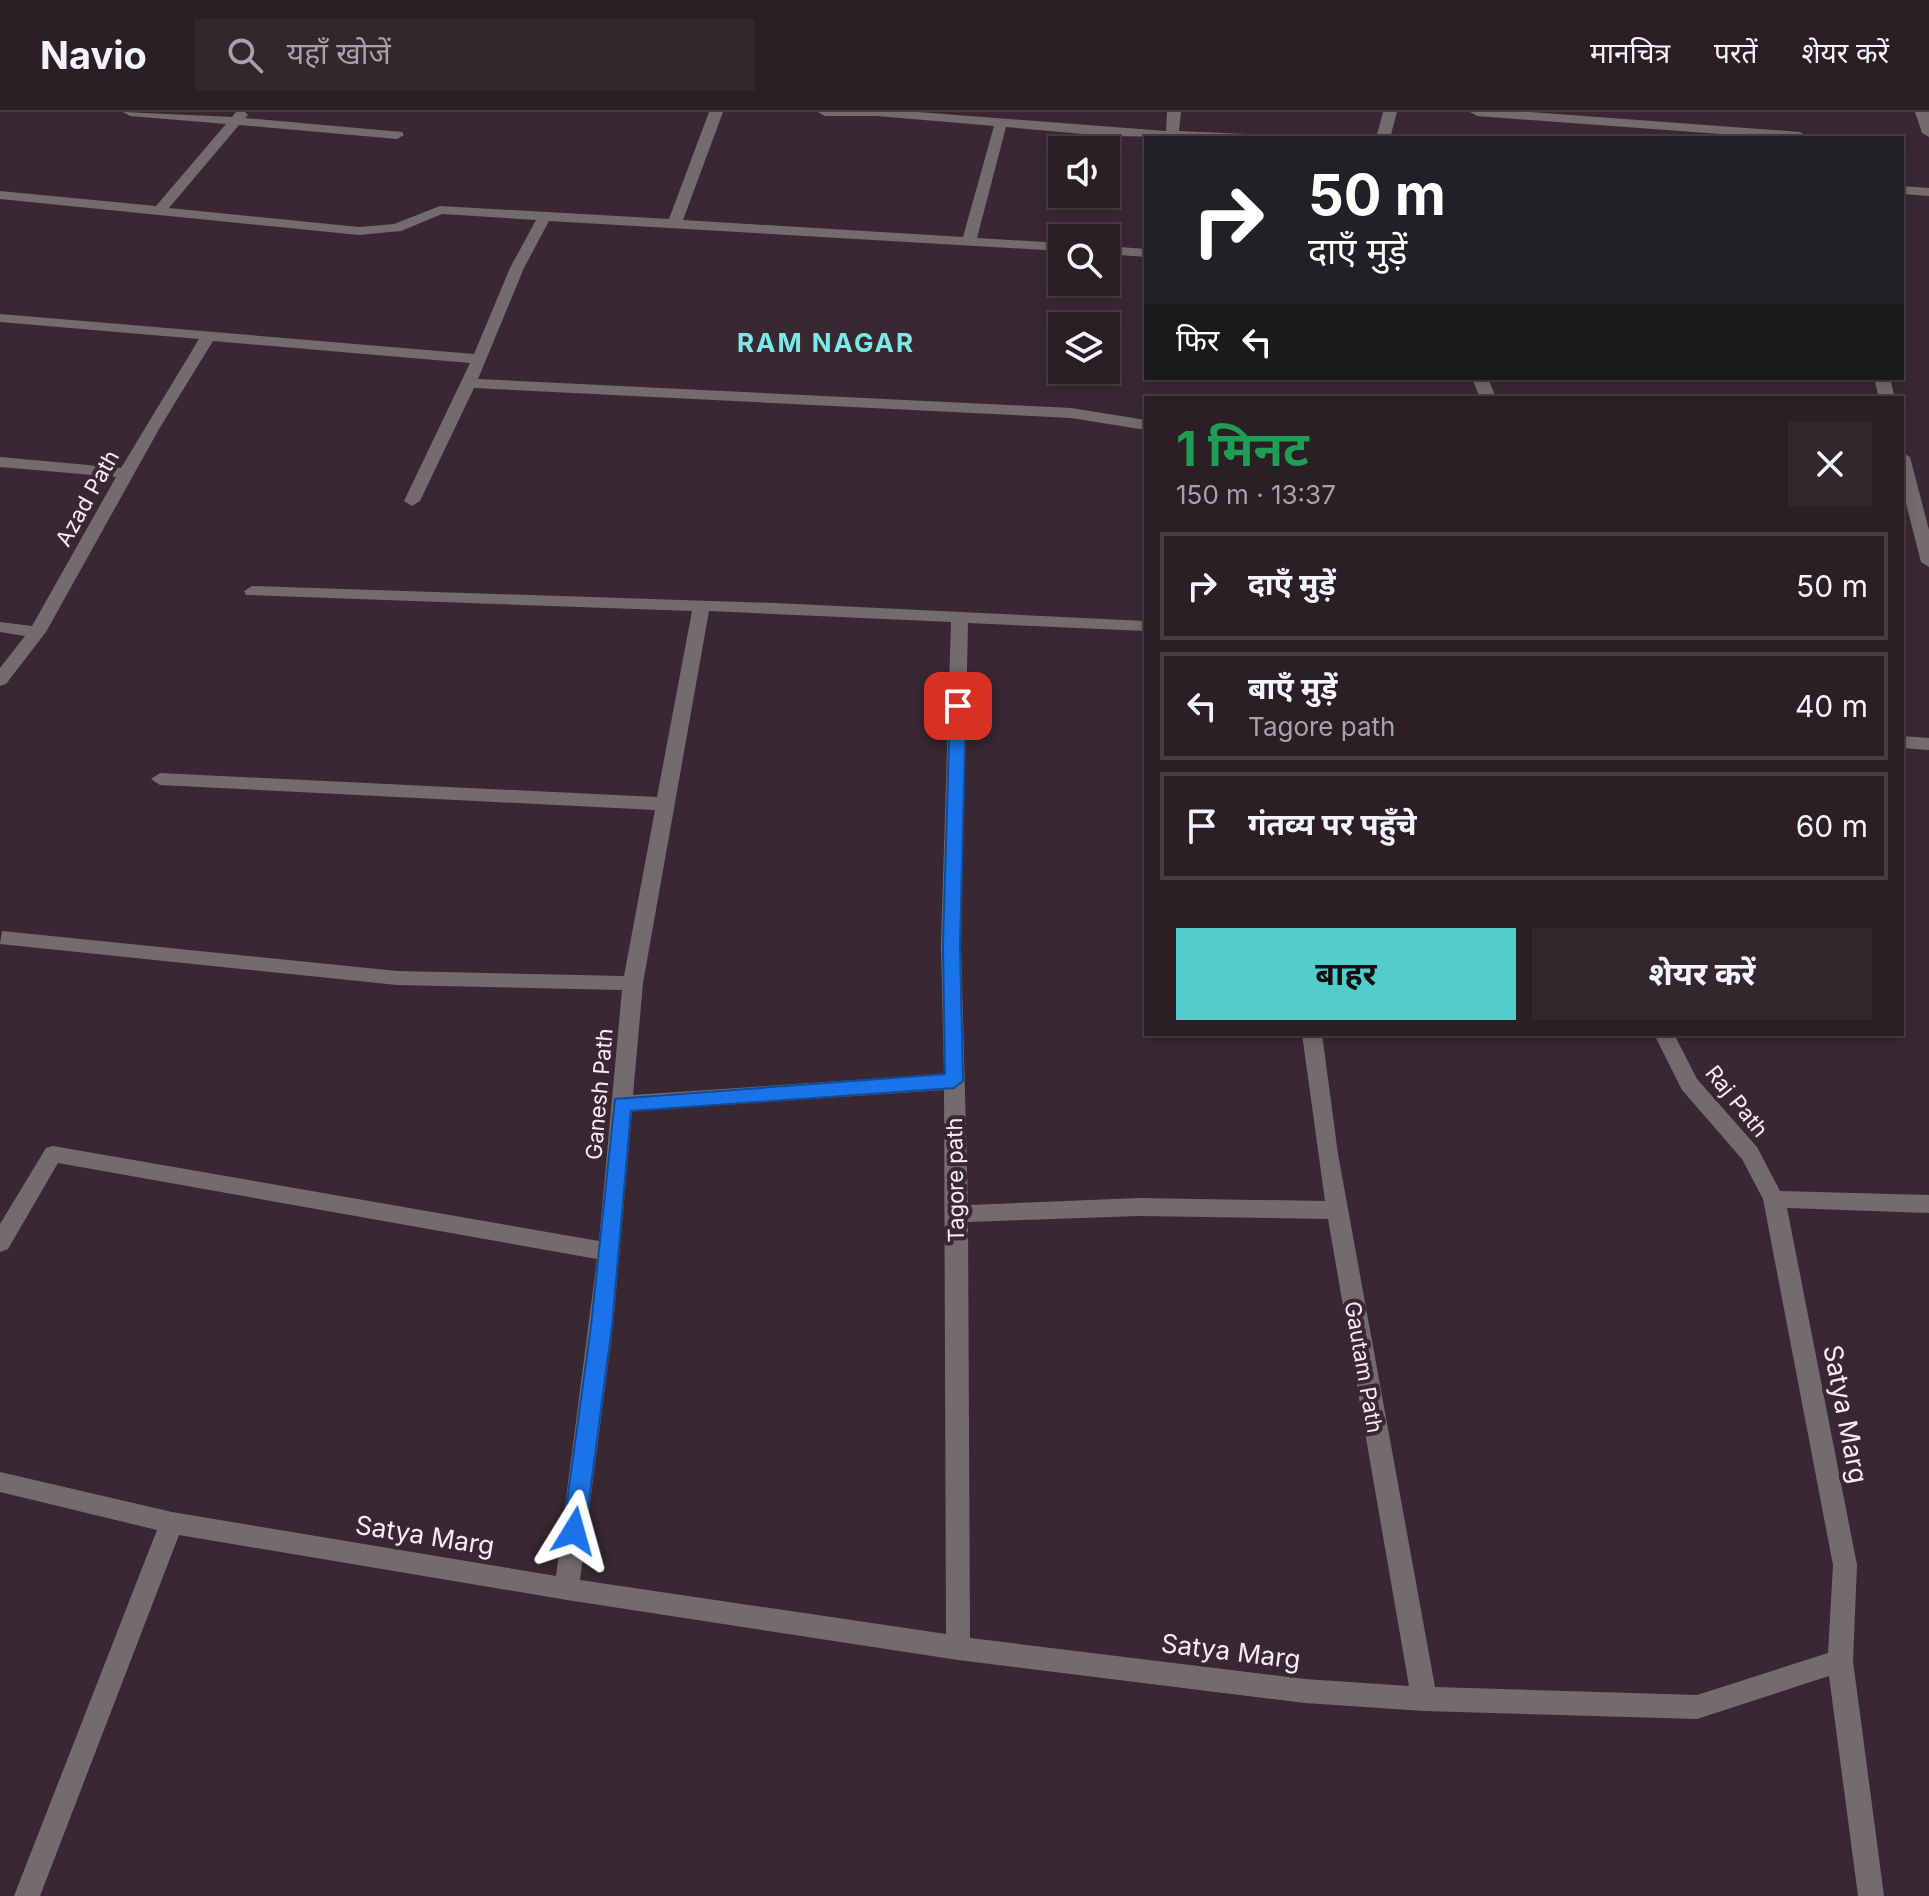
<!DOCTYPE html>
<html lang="hi">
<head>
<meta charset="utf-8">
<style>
  :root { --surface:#2b1e25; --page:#33272d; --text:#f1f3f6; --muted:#a6a2a7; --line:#473c42; --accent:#52cdcc }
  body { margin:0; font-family:Inter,"Noto Sans Devanagari",sans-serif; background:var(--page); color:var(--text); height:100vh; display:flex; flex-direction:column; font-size:30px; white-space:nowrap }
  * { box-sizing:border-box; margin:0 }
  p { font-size:26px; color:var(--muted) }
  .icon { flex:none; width:44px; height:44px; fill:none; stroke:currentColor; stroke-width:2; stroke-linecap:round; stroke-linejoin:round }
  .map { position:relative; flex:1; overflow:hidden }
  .drawer { position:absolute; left:1144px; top:284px; width:760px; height:640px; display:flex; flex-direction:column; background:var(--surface); border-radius:0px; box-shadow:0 4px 12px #0003,0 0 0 2px var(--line) }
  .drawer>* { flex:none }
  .top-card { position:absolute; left:1144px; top:24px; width:760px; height:244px; border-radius:0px; box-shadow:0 4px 12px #0003,0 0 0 2px var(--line); background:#202124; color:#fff; overflow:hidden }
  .controls { position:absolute; left:1048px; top:24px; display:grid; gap:16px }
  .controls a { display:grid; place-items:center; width:72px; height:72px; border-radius:0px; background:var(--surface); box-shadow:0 4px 12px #0003,0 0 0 2px var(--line); font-size:40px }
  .pin { position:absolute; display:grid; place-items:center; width:68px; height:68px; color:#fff; margin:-34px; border-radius:16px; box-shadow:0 4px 12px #0006 }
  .me { position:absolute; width:88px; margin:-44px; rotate:8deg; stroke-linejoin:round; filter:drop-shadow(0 0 6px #0008) }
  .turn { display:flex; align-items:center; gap:28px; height:168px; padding:0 32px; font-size:36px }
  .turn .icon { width:104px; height:104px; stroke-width:2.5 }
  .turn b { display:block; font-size:56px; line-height:68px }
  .then { display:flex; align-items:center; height:76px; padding:0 32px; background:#0003; gap:16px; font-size:30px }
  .round { display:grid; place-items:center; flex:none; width:84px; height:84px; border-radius:0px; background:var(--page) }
  .headline { display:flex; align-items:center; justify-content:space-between; height:136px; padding:0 32px }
  h1 { font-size:48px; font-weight:700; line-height:60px; color:#1e9e55 }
  .primary-button { display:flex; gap:16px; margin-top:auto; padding:16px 32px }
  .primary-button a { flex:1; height:92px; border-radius:0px; background:var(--accent); color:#111; font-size:32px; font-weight:700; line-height:92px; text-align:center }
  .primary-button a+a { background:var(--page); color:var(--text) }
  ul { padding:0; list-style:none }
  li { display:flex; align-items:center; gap:24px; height:108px; margin:0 16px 12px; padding:0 16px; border:4px solid var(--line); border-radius:0px }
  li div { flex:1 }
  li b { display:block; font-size:30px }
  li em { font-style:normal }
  header { display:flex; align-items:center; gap:48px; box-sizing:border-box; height:112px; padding:0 40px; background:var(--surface); border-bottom:2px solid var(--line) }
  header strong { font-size:38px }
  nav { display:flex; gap:44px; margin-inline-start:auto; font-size:28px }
  .search { width:560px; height:72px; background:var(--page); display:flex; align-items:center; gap:20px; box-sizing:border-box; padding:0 28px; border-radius:0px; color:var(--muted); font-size:30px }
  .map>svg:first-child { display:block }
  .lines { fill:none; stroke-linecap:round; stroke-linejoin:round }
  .minor { fill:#746b6f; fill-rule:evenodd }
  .route { fill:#1a73e8; stroke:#114b97; stroke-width:2 }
  .labels { text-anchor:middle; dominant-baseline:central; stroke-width:8; stroke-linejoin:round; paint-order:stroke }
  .street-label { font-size:22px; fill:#f8ecf3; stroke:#392831 }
  .far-district-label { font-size:26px; font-weight:bold; letter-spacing:2px; fill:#7ce8e7; stroke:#392831 }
  .near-street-label { font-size:26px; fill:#f8ecf3; stroke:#392831 }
</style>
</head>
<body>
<header>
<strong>Navio</strong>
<div class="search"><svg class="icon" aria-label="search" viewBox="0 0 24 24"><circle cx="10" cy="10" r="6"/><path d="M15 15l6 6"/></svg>यहाँ खोजें</div>
<nav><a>मानचित्र</a><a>परतें</a><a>शेयर करें</a></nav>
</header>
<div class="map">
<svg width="1929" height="1784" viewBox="0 0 1929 1784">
  <rect width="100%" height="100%" fill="#392831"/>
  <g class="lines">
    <!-- minor -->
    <g class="minor">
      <path d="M123 0 232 5 236 0H245L248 3 245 6 402 20 404 23 397 27 239 13 169 96 359 115 394 112 440 94 669 107 709 0H723L683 108 963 125 994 14 877 4H825L818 0H918L1166 19 1167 0H1181L1179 19 1247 22 1254 26 1105 24 1006 15 977 126 1062 131V139L549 109 524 156 478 267 1071 296 1146 308V318L1071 306 474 276 420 389 412 394 404 389 470 251 213 229 159 317 46 520 6 572 0 574V556L25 524 0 520V510L32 514 116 365 0 355V345L121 356 199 227 0 210V202L474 242 510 156 536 108 442 102 401 119 359 123 0 87V79L156 94 226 12 130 4Z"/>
      <path d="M1383 0H1397L1390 26H1376Z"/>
      <path d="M1470 0H1530L1800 20 1807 24 1774 26 1477 4Z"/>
      <path d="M1915 0H1929V25L1922 21Z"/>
      <path d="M1902 74 1929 76V84L1902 82Z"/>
      <path d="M1106 134 1146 137V145L1106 142Z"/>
      <path d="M1472 266H1488L1496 286H1480Z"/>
      <path d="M1874 266H1890L1895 286H1879Z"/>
      <path d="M1902 340 1910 345 1929 418V455L1921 450 1902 376Z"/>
      <path d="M252 474 775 491 1146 509V519L968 511 961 833 968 1093 1139 1086 1325 1089 1302 922H1322L1338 1042 1435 1575 1697 1583 1828 1541 1833 1453 1763 1087 1742 1047 1682 978 1654 922H1674L1697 967 1757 1035 1780 1079 1929 1083V1101L1787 1096 1857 1453 1853 1549 1884 1784H1858L1829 1564 1697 1607 1424 1599 1305 1591 958 1548 567 1488 179 1423 40 1784H14L157 1418 0 1380V1360L172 1400 556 1464 597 1147 58 1051 8 1137 0 1140V1112L46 1036 53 1034 599 1129 622 878 397 873 0 832 2 819 397 859 624 864 655 698 160 673 151 667 160 661 657 685 692 499 246 483 244 479ZM709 499 951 510 941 833 944 962 633 983 643 871ZM944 978 946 1522 580 1468 613 1214 632 999ZM1139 1104 1328 1107 1409 1574 1305 1567 970 1526 968 1110Z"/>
      <path d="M1902 624 1929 626V638L1902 636Z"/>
    </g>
  </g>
  <!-- route -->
  <path class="route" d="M958 589 966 594 960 833 963 969 954 976 631 999 612 1214 585 1419 582 1426 574 1429 567 1426 563 1419 591 1214 615 987 945 962 943 833 950 594Z"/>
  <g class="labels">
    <!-- street labels -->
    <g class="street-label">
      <text transform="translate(87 386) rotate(-61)">Azad Path</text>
      <text transform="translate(599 982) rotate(-85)">Ganesh Path</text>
      <text transform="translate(1737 989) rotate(51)">Raj Path</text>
      <text transform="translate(955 1068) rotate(-91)">Tagore path</text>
      <text transform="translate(1364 1255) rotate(80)">Gautam Path</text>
    </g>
    <!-- far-district labels -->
    <g class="far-district-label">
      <text x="826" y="230">RAM NAGAR</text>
    </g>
    <!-- near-street labels -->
    <g class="near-street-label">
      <text transform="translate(1846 1302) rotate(79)">Satya Marg</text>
      <text transform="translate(425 1423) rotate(9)">Satya Marg</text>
      <text transform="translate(1231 1539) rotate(7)">Satya Marg</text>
    </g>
  </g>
</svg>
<div class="controls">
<a><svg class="icon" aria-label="sound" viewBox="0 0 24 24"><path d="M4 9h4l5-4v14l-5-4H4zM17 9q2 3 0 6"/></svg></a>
<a><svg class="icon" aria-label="search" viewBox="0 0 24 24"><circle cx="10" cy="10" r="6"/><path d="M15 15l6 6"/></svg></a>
<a><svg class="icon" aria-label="layers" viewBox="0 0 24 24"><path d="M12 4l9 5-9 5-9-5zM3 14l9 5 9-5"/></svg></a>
</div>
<div class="pin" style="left:958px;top:594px;background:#d93025"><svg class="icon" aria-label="arrive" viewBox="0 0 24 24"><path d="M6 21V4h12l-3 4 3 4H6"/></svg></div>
<svg class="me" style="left:574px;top:1419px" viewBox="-20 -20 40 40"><path d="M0-17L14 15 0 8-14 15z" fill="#1a73e8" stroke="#fff" stroke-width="4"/></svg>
<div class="top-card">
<div class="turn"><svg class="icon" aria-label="right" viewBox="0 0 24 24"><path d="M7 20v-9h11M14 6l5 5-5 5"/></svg><div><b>50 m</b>दाएँ मुड़ें</div></div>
<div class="then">फिर<svg class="icon" aria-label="left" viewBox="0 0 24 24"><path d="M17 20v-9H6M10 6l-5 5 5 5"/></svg></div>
</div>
<section class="drawer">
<div class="headline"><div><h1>1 मिनट</h1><p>150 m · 13:37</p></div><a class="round"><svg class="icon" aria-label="close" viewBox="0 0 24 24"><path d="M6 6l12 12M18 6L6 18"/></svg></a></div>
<ul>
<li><svg class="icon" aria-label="right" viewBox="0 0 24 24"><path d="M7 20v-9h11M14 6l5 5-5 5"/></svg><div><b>दाएँ मुड़ें</b></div><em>50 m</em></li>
<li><svg class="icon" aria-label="left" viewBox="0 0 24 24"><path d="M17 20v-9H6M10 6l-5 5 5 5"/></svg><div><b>बाएँ मुड़ें</b><p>Tagore path</p></div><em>40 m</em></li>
<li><svg class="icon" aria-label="arrive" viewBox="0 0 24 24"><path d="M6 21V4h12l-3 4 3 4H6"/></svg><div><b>गंतव्य पर पहुँचे</b></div><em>60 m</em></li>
</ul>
<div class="primary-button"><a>बाहर</a><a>शेयर करें</a></div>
</section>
</div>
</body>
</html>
